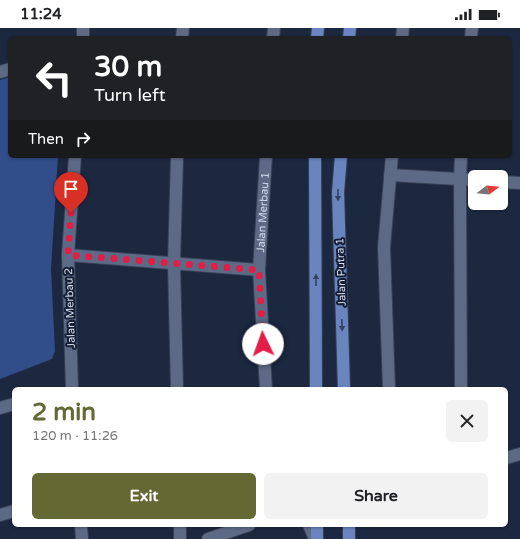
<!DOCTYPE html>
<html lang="en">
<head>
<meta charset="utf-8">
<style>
  :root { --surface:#fff; --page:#f2f2f2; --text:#202124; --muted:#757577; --accent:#646934 }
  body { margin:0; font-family:"Varela Round",sans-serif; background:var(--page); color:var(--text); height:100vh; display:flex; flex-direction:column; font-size:15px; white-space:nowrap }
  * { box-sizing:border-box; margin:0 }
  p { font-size:13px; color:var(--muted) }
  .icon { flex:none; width:22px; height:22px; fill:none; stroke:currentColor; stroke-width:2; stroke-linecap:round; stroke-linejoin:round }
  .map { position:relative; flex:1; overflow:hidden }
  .details { position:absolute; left:12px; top:359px; width:496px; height:140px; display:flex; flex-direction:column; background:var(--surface); border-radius:6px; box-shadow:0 1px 3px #0004 }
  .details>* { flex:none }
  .top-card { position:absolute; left:8px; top:8px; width:504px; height:122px; border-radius:6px; box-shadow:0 1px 3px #0004; background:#202124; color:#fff; overflow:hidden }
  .needle { width:26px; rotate:74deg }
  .buttons { position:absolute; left:468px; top:142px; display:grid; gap:8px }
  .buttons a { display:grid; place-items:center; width:40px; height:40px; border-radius:6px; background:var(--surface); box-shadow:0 1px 3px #0004; font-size:20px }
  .pin { position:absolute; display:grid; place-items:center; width:34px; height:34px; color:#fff; margin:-41px -17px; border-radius:50% 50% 50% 0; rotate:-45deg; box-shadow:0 0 4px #0007 }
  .pin .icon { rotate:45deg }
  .me { position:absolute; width:44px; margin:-22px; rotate:357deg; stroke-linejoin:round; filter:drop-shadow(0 0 3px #0008) }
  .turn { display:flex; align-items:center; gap:14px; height:84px; padding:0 20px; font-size:18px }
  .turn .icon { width:52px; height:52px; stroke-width:2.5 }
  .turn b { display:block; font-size:28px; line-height:34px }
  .then { display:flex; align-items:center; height:38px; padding:0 20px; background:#0003; gap:8px; font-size:15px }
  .round { display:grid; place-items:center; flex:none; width:42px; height:42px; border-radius:6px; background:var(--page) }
  .headline { display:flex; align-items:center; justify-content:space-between; height:68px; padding:0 20px }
  h1 { font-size:24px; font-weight:700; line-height:30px; color:var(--accent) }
  .button { display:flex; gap:8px; margin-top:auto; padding:8px 20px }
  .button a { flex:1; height:46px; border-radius:6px; background:var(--accent); color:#fff; font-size:16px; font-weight:700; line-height:46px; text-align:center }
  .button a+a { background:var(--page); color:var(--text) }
  .status { display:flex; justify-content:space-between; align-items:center; height:28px; padding:0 20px; background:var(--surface); direction:ltr }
  .status svg { height:11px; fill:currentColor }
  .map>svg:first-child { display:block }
  .green { fill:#314e8a }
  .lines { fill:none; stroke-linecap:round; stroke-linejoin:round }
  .minor-casing { stroke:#374156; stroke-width:14 }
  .major-casing { stroke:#374156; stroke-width:14 }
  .minor { stroke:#5c6a86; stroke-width:12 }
  .major { stroke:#6984be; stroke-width:12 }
  .oneway { fill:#314265 }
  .route { stroke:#e11d48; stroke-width:7; stroke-dasharray:0 12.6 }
  .labels { text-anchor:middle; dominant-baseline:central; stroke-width:4; stroke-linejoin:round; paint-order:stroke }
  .street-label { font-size:11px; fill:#d3dbec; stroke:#131e35 }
</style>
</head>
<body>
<div class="status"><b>11:24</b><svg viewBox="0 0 49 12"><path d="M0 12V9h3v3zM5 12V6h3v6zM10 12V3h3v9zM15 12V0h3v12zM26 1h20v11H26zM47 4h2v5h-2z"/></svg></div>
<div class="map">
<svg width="520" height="511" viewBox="0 0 520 511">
  <rect width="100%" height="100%" fill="#1c2740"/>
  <!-- green -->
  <path class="green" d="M10 49V128H58L51 241 55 323 52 331 0 351V52Z"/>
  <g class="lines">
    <defs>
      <g id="minor">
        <path d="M83 10V0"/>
        <path d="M182 10 183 0"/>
        <path d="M273 10 274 0"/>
        <path d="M402 10 403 0"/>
        <path d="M471 10 472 0"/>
        <path d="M0 44 10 41"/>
        <path d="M390 147 475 152"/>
        <path d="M501 154 520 155"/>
        <path d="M68 227 259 242"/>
        <path d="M72 361 68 227 75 128"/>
        <path d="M177 361 174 236 177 128"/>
        <path id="s1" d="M266 361 259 242 266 128"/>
        <path d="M389 361 384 219 392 128"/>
        <path d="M461 361 460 151 461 128"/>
        <path d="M0 380 14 376"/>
        <path d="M506 430 520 426"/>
        <path d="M0 487 14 483"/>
        <path d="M81 497 82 511"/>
        <path d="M180 497V511"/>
        <path d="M309 497 315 511"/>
        <path d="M208 511 249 497"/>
      </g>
      <g id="major">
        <path d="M317 10 318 0"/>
        <path d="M349 10 350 0"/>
        <path d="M315 128 316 361"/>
        <path d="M341 128 338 164 344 361"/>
        <path d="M317 497V511"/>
        <path d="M349 497V511"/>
      </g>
    </defs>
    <!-- minor casing -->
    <use href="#minor" class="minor-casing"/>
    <!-- major casing -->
    <use href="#major" class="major-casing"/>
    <!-- minor -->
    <use href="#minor" class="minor"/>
    <!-- major -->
    <use href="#major" class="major"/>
  </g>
  <!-- one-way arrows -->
  <defs><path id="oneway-solid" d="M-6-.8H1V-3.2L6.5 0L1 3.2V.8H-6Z"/></defs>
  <g class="oneway">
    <use href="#oneway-solid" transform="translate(338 167) rotate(90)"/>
    <use href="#oneway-solid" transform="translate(316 252) rotate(-90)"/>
    <use href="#oneway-solid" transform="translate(342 297) rotate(88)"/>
  </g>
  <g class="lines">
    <!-- route -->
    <path class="route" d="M71 185 68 227 259 242 263 316"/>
  </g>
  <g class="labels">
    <!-- street labels -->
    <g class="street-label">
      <text stroke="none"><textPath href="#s1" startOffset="177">Jalan Merbau 1</textPath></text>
      <text transform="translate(341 244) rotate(-92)">Jalan Putra 1</text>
      <text transform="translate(70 280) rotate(-92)">Jalan Merbau 2</text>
    </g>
  </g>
</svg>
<div class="buttons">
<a><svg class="needle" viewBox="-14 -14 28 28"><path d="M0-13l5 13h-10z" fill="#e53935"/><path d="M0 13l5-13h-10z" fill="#757577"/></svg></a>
</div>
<div class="pin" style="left:71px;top:185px;background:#d93025"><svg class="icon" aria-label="arrive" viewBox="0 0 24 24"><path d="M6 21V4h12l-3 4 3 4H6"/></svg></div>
<svg class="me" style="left:263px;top:316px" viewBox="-20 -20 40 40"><circle r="19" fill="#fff"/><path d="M0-13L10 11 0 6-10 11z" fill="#e11d48"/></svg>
<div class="top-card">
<div class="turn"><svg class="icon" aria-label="left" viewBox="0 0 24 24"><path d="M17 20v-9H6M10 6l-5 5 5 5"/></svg><div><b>30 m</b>Turn left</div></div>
<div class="then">Then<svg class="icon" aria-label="right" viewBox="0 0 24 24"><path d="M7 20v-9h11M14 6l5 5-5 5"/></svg></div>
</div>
<section class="details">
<div class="headline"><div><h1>2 min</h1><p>120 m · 11:26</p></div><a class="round"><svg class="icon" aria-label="close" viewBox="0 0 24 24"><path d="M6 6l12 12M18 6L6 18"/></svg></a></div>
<div class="button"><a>Exit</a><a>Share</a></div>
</section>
</div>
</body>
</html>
